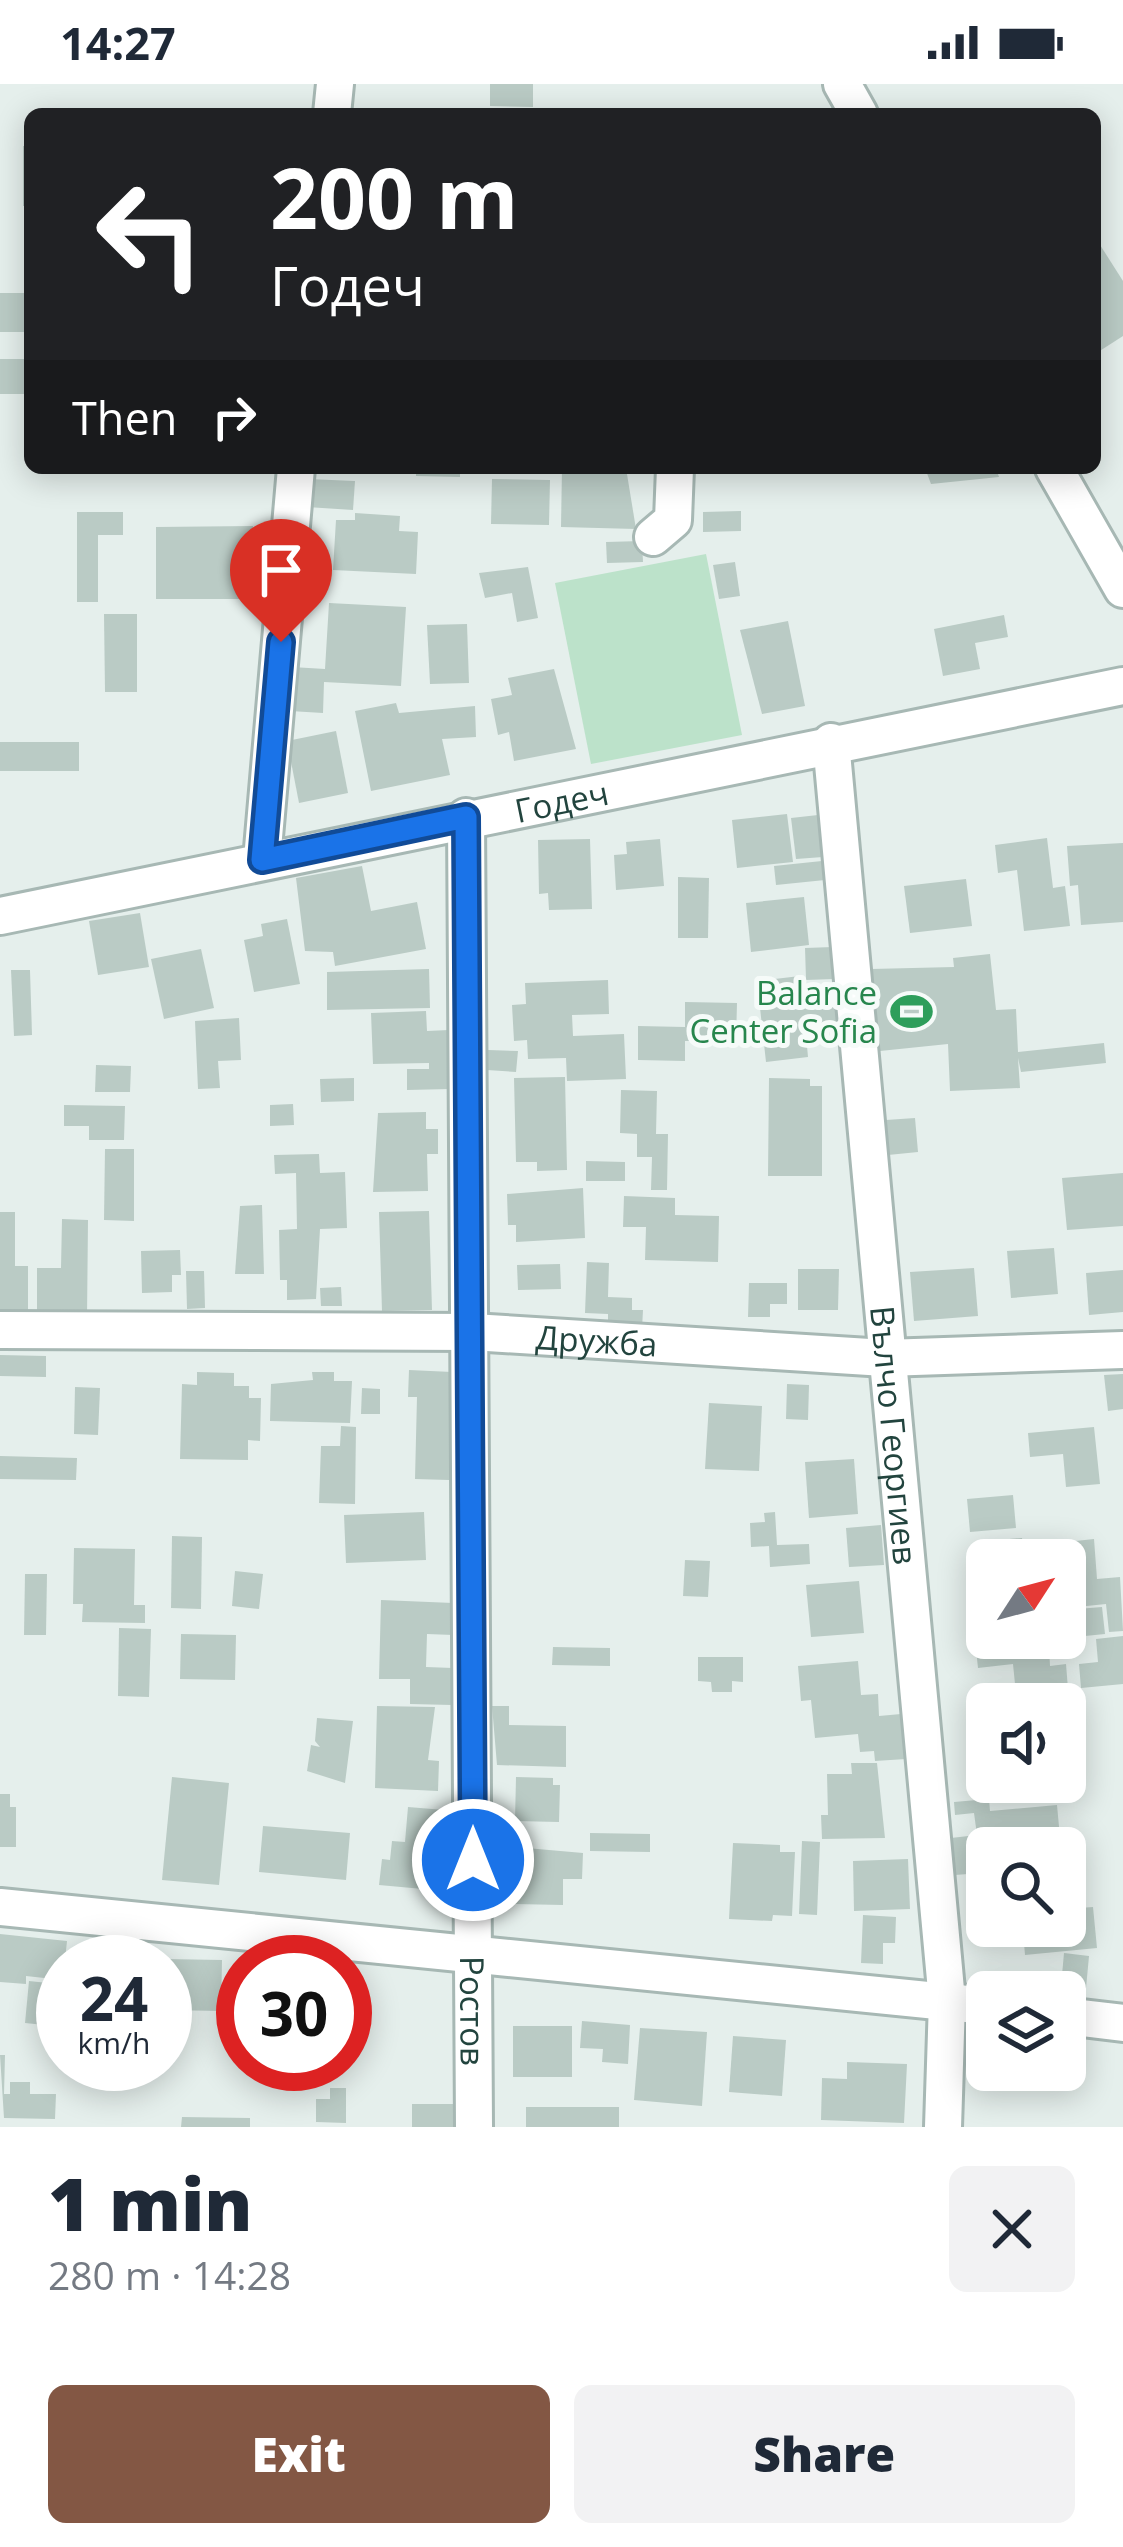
<!DOCTYPE html>
<html lang="en">
<head>
<meta charset="utf-8">
<style>
  :root { --surface:#fff; --page:#f2f2f3; --text:#1f2937; --muted:#747a83; --accent:#835744 }
  body { margin:0; font-family:"Open Sans",sans-serif; background:var(--page); color:var(--text); height:100vh; display:flex; flex-direction:column; font-size:45px; white-space:nowrap }
  * { box-sizing:border-box; margin:0 }
  p { font-size:39px; color:var(--muted) }
  .icon { flex:none; width:66px; height:66px; fill:none; stroke:currentColor; stroke-width:2; stroke-linecap:round; stroke-linejoin:round }
  .map { position:relative; height:2043px; overflow:hidden }
  .sheet { display:flex; flex-direction:column; background:var(--surface); flex:1 }
  .sheet>* { flex:none }
  .hud { position:absolute; left:24px; top:24px; width:1077px; height:366px; border-radius:18px; box-shadow:0 6px 30px #0003; background:#202124; color:#fff; overflow:hidden }
  .needle { width:78px; rotate:54deg }
  .buttons { position:absolute; left:966px; top:1455px; display:grid; gap:24px }
  .buttons a { display:grid; place-items:center; width:120px; height:120px; border-radius:18px; background:var(--surface); box-shadow:0 6px 30px #0003; font-size:60px }
  .speed { position:absolute; left:36px; top:1851px; display:flex; gap:24px; font-size:60px; font-weight:700; text-align:center }
  .speed>* { display:grid; place-content:center; width:156px; height:156px; border-radius:50%; background:var(--surface); box-shadow:0 6px 30px #0003; line-height:1 }
  .speed small { font-size:30px; font-weight:400 }
  .speed .limit { border:18px solid #d22; background:#fff; color:#111 }
  .pin { position:absolute; display:grid; place-items:center; width:102px; height:102px; color:#fff; margin:-123px -51px; border-radius:50% 50% 50% 0; rotate:-45deg; box-shadow:0 0 12px #0007 }
  .pin .icon { rotate:45deg }
  .me { position:absolute; width:132px; margin:-66px; rotate:0deg; stroke-linejoin:round; filter:drop-shadow(0 0 9px #0008) }
  .turn { display:flex; align-items:center; gap:42px; height:252px; padding:0 48px; font-size:54px }
  .turn .icon { width:156px; height:156px; stroke-width:2.5 }
  .turn b { display:block; font-size:84px; line-height:102px }
  .then { display:flex; align-items:center; height:114px; padding:0 48px; background:#0003; gap:24px; font-size:45px }
  .round { display:grid; place-items:center; flex:none; width:126px; height:126px; border-radius:18px; background:var(--page) }
  .head { display:flex; align-items:center; justify-content:space-between; height:204px; padding:0 48px }
  h1 { font-size:72px; font-weight:800; line-height:90px }
  .action { display:flex; gap:24px; margin-top:auto; padding:24px 48px }
  .action a { flex:1; height:138px; border-radius:18px; background:var(--accent); color:#fff; font-size:48px; font-weight:800; line-height:138px; text-align:center }
  .action a+a { background:var(--page); color:var(--text) }
  .status { display:flex; justify-content:space-between; align-items:center; height:84px; padding:0 60px; background:var(--surface); direction:ltr }
  .status svg { height:33px; fill:currentColor }
  .map>svg:first-child { display:block }
  .green { fill:#bce2ca }
  .building { fill:#bacbc5 }
  .lines { fill:none; stroke-linecap:round; stroke-linejoin:round }
  .minor-casing { stroke:#a7b8b4; stroke-width:42 }
  .minor { stroke:#fff; stroke-width:36 }
  .route-casing { stroke:#114b97; stroke-width:30 }
  .route { stroke:#1a73e8; stroke-width:21 }
  .labels { text-anchor:middle; dominant-baseline:central; stroke-width:10; stroke-linejoin:round; paint-order:stroke }
  .street-label { font-size:33px; fill:#22443e; stroke:#f6fbf9 }
  .leisure-label { font-size:33px; fill:#27864d; stroke:#f6fbf9; text-anchor:end }
</style>
</head>
<body>
<div class="status"><b>14:27</b><svg viewBox="0 0 49 12"><path d="M0 12V9h3v3zM5 12V6h3v6zM10 12V3h3v9zM15 12V0h3v12zM26 1h20v11H26zM47 4h2v5h-2z"/></svg></div>
<div class="map">
<svg width="1123" height="2043" viewBox="0 0 1123 2043">
  <rect width="100%" height="100%" fill="#e5efec"/>
  <!-- green -->
  <path class="green" d="M706 470 742 651 591 680 555 499Z"/>
  <!-- building -->
  <g class="building">
    <path d="M490 0H533V23L490 22Z"/>
    <rect x="23" y="62" width="7" height="60"/>
    <path d="M1095 153 1123 197V252L1095 270Z"/>
    <rect x="0" y="209" width="30" height="39"/>
    <rect x="0" y="275" width="28" height="35"/>
    <path d="M416 384H460V393L416 392Z"/>
    <path d="M562 384H626L636 445 561 443Z"/>
    <path d="M925 384H996L999 393 931 400Z"/>
    <path d="M308 395 355 397 353 426 307 423Z"/>
    <path d="M492 395 550 396 549 441 491 440Z"/>
    <path d="M741 427V447L703 448V428Z"/>
    <path d="M77 428H123V451H98V518H77Z"/>
    <path d="M355 429 400 432 399 447 418 448 416 490 333 486 336 436H355Z"/>
    <path d="M253 442 254 515H156V443Z"/>
    <path d="M642 457 643 478 607 479 606 458Z"/>
    <path d="M735 478 740 512 719 515 713 481Z"/>
    <path d="M528 483 538 534 517 538 512 509 485 514 479 489Z"/>
    <path d="M329 519 406 523 401 602 324 598 323 629 290 627 292 583 325 585Z"/>
    <path d="M104 530H137V608H105Z"/>
    <path d="M1004 531 1008 553 975 559 980 585 943 592 934 545Z"/>
    <path d="M788 537 805 622 762 630 740 546Z"/>
    <path d="M467 540 469 599 430 600 427 541Z"/>
    <path d="M554 585 576 665 514 677 509 648 498 651 491 615 512 611 508 594Z"/>
    <path d="M396 619 399 629 475 622 476 653 442 655 450 691 371 707 355 627Z"/>
    <path d="M336 647 348 709 299 719 287 657Z"/>
    <rect x="0" y="658" width="79" height="29"/>
    <path d="M787 730 793 778 737 784 732 736Z"/>
    <path d="M818 731 823 773 796 775 791 734Z"/>
    <path d="M1047 754 1053 804 1065 802 1070 842 1024 847 1017 786 998 789 995 761Z"/>
    <path d="M590 755 592 825 549 826 548 809 539 810 538 756Z"/>
    <path d="M660 755 664 802 616 806 614 771 627 770 626 758Z"/>
    <path d="M1123 759V838L1081 841 1078 801 1070 802 1067 762Z"/>
    <path d="M822 777 825 796 776 801 774 782Z"/>
    <path d="M362 782 371 827 417 818 426 865 335 882 333 868 305 867 296 794Z"/>
    <path d="M678 793 709 794 708 854H678Z"/>
    <path d="M966 795 972 842 910 849 904 802Z"/>
    <path d="M804 813 809 861 751 868 746 819Z"/>
    <path d="M140 829 149 883 98 891 89 837Z"/>
    <path d="M287 835 300 900 254 908 244 856 263 852 261 840Z"/>
    <path d="M833 863 834 895 806 896 805 864Z"/>
    <path d="M201 865 214 924 164 935 151 875Z"/>
    <path d="M990 870 996 926 1016 925 1018 968 1104 959 1106 979 1021 988 1018 974 1020 1004 950 1007 948 960 880 967 871 885 954 883 953 874Z"/>
    <path d="M429 885 430 924 327 926V888Z"/>
    <path d="M11 886H30L32 951 14 952Z"/>
    <path d="M800 892 802 915 835 912 839 947 806 951 808 973 766 978 757 897Z"/>
    <path d="M608 896 609 930 572 931 573 952 624 950 626 995 567 997 566 974 528 975 527 956 514 957 512 921 526 920 525 899Z"/>
    <path d="M685 918 737 919 736 957H685V977L638 976V942L685 943Z"/>
    <path d="M426 927 427 947 449 946 450 1005 407 1006V985H429V979L373 980 371 929Z"/>
    <path d="M239 934 241 976 218 977 220 1004 198 1005 195 937Z"/>
    <path d="M488 966 518 967 516 988 487 986Z"/>
    <path d="M96 981 131 982 130 1008H95Z"/>
    <path d="M565 993 567 1086 537 1087V1078H516L514 994Z"/>
    <path d="M354 994V1017L321 1018 320 995Z"/>
    <path d="M769 994 810 995V1002H822V1092H768Z"/>
    <path d="M621 1006 657 1007 656 1050H668L667 1106H651L652 1073H637V1050L620 1049Z"/>
    <path d="M293 1020 294 1041 270 1042V1021Z"/>
    <path d="M64 1021 125 1022 124 1056H89V1042H64Z"/>
    <path d="M426 1028V1045H438V1070H427L428 1107 373 1108 378 1029Z"/>
    <path d="M915 1034 918 1068 888 1071 886 1036Z"/>
    <path d="M105 1065H134V1137L104 1136Z"/>
    <path d="M319 1070 320 1089 345 1088 347 1144 320 1145 316 1215 287 1216V1196H280L279 1146 297 1145 296 1089 275 1090 274 1071Z"/>
    <path d="M586 1077 625 1078V1097H586Z"/>
    <path d="M1123 1089V1142L1067 1146 1062 1094Z"/>
    <path d="M583 1104 585 1154 516 1158V1141H508L507 1110Z"/>
    <path d="M624 1112 675 1114V1131L719 1132 718 1178 645 1176 646 1143H623Z"/>
    <path d="M262 1121 264 1190H235L240 1122Z"/>
    <path d="M429 1127 432 1226 382 1227 379 1128Z"/>
    <path d="M0 1128H15V1182H28V1233H0Z"/>
    <path d="M62 1135 88 1136 87 1234H37V1184H61Z"/>
    <path d="M1054 1164 1058 1210 1011 1214 1007 1167Z"/>
    <path d="M180 1166 181 1191H172V1208L142 1209 141 1167Z"/>
    <path d="M587 1178 609 1179 608 1213 632 1214V1226H643L642 1245H608V1230L585 1229Z"/>
    <path d="M560 1180 561 1205 518 1206 517 1181Z"/>
    <path d="M974 1184 978 1232 914 1237 910 1188Z"/>
    <path d="M798 1185H839L838 1226H798Z"/>
    <path d="M1123 1186V1228L1089 1231 1086 1189Z"/>
    <path d="M186 1187H204L205 1224 187 1225Z"/>
    <path d="M749 1199H787V1220H770V1233H748Z"/>
    <path d="M341 1203 342 1222H321L320 1204Z"/>
    <path d="M0 1271 46 1272V1293L0 1292Z"/>
    <path d="M409 1286 452 1288 449 1396 415 1395 417 1313H408Z"/>
    <path d="M197 1288 234 1289V1302H249V1314H261L260 1357 248 1356V1376L180 1375 182 1300 197 1301Z"/>
    <path d="M312 1288H334V1297H352L350 1339 270 1337 271 1300 313 1296Z"/>
    <path d="M1123 1290V1325L1108 1327 1104 1291Z"/>
    <path d="M787 1300 809 1301 808 1336 786 1335Z"/>
    <path d="M75 1303 100 1304 98 1351 74 1350Z"/>
    <path d="M362 1304 380 1305V1330H361Z"/>
    <path d="M709 1319 762 1322 759 1387 705 1385Z"/>
    <path d="M341 1342 356 1343 355 1420 319 1419 321 1362H340Z"/>
    <path d="M1094 1343 1100 1400 1066 1403 1063 1370 1030 1373 1028 1349Z"/>
    <path d="M0 1372 77 1374 76 1396 0 1395Z"/>
    <path d="M854 1375 858 1430 809 1434 805 1378Z"/>
    <path d="M1013 1411 1016 1444 970 1448 967 1415Z"/>
    <path d="M424 1428 426 1476 346 1479 344 1431Z"/>
    <path d="M775 1428 777 1461 809 1460 810 1480 770 1483 769 1462 751 1463 750 1439 765 1438 764 1429Z"/>
    <path d="M881 1441 884 1481 849 1483 846 1444Z"/>
    <path d="M172 1452 202 1453 201 1525 171 1524Z"/>
    <path d="M1022 1454 1024 1476H987V1505L979 1506 974 1458Z"/>
    <path d="M1094 1455 1097 1495 1120 1493 1123 1547 1109 1548 1106 1520 1067 1524 1065 1476H1049L1048 1460Z"/>
    <path d="M74 1464 135 1465 134 1521H145V1539L82 1538 83 1520H73Z"/>
    <path d="M685 1476 710 1477 708 1513 683 1512Z"/>
    <path d="M235 1487 263 1490 259 1525 232 1522Z"/>
    <path d="M25 1490H47L46 1551H24Z"/>
    <path d="M859 1497 864 1549 811 1553 806 1501Z"/>
    <path d="M381 1516 453 1519V1551L427 1550 426 1583 453 1584 452 1621 410 1620V1595H379Z"/>
    <path d="M1102 1523 1105 1550 1065 1554V1526Z"/>
    <path d="M987 1527V1554H1022L1023 1565 1049 1563 1050 1582 1066 1580 1068 1605 1016 1610 1013 1580 978 1584 972 1528Z"/>
    <path d="M119 1544 151 1545 149 1613 118 1612Z"/>
    <path d="M181 1550 236 1551 235 1596 180 1595Z"/>
    <path d="M1123 1552V1600L1081 1604 1079 1580 1098 1578 1096 1555Z"/>
    <path d="M553 1563 610 1564V1582L552 1581Z"/>
    <path d="M698 1573H743V1598L732 1597V1608H712L711 1598 698 1597Z"/>
    <path d="M858 1577 861 1611 878 1610 879 1632 901 1630 906 1675 875 1677 874 1667 860 1668 858 1650 815 1654 811 1616 801 1617 798 1582Z"/>
    <path d="M377 1622 435 1623 428 1676 439 1677 438 1707 375 1704Z"/>
    <path d="M492 1622H509V1641L566 1642V1683L497 1681Z"/>
    <path d="M317 1634 353 1637 345 1699 307 1687 311 1661 320 1663 315 1657Z"/>
    <path d="M851 1679H877L885 1754 822 1755 821 1731H828L827 1690H852Z"/>
    <path d="M172 1693 229 1699 219 1801 162 1796Z"/>
    <path d="M516 1693 553 1694V1701H560L559 1738 515 1737Z"/>
    <path d="M0 1710H10V1723H16V1763H0Z"/>
    <path d="M989 1715 990 1727 1057 1721 1061 1764H987L981 1789 955 1791 951 1754 977 1751 974 1729 955 1731 954 1718Z"/>
    <path d="M408 1723 444 1726 434 1806 379 1801 382 1775 390 1776 392 1757 405 1758Z"/>
    <path d="M263 1742 350 1749 346 1796 259 1788Z"/>
    <path d="M590 1749 650 1750V1768L590 1767Z"/>
    <path d="M802 1757 820 1758 817 1831 799 1830Z"/>
    <path d="M733 1759 780 1761V1768H795L792 1832 773 1831 772 1837 729 1835Z"/>
    <path d="M515 1763 583 1769 582 1795H563V1821L515 1820V1798H508L509 1768Z"/>
    <path d="M908 1775 910 1825 854 1827 853 1777Z"/>
    <path d="M1093 1823 1097 1864 1025 1871 1024 1859 1001 1861 999 1842H1065V1825Z"/>
    <path d="M863 1831 896 1833 895 1859H883V1880L861 1879Z"/>
    <path d="M0 1850 67 1857 63 1896 26 1892V1900L0 1898Z"/>
    <path d="M1064 1869 1089 1872 1086 1904 1061 1902Z"/>
    <path d="M165 1875 222 1876 221 1927 165 1926Z"/>
    <path d="M29 1897 57 1900 54 1942 25 1939Z"/>
    <path d="M582 1937 630 1941 628 1980 602 1978 603 1965 580 1964Z"/>
    <rect x="513" y="1942" width="59" height="51"/>
    <path d="M640 1944 707 1948 702 2022 634 2016Z"/>
    <path d="M733 1952 786 1956 782 2012 729 2008Z"/>
    <path d="M0 1971H5L4 2010H10V1998H30V2010H56L55 2035 4 2034Z"/>
    <path d="M847 1978 907 1980 904 2039 821 2036 822 1994 847 1995Z"/>
    <path d="M330 2004H346V2039L316 2038V2015H330Z"/>
    <rect x="412" y="2020" width="43" height="23"/>
    <rect x="526" y="2023" width="93" height="20"/>
    <path d="M182 2033 250 2034V2043H181Z"/>
  </g>
  <g class="lines">
    <defs>
      <g id="minor">
        <path d="M842 0 859 30"/>
        <path d="M332 30 335 0"/>
        <path d="M1054 384 1123 505"/>
        <path d="M653 453 673 436 675 384"/>
        <path id="s1" d="M831 658 947 1917 943 2043"/>
        <path id="s2" d="M466 733 474 2043"/>
        <path d="M262 776 296 384"/>
        <path id="s3" d="M0 832 1123 602"/>
        <path id="s4" d="M0 1246 472 1248 885 1274 1123 1266"/>
        <path d="M0 1823 987 1922"/>
        <path d="M1065 1932 1123 1939"/>
      </g>
    </defs>
    <!-- minor casing -->
    <use href="#minor" class="minor-casing"/>
    <!-- minor -->
    <use href="#minor" class="minor"/>
  </g>
  <g class="lines">
    <defs>
      <path id="route" d="M281 558 262 776 466 733 473 1776"/>
    </defs>
    <!-- route casing -->
    <use href="#route" class="route-casing"/>
    <!-- route -->
    <use href="#route" class="route"/>
  </g>
  <!-- icons -->
  <defs>
    <symbol id="stadium-bare" viewBox="-9 -9 18 18"><path d="M0-5a6.5 5 0 1 0 0 10a6.5 5 0 1 0 0-10ZM-3.5-1.8h7v3.6h-7Z" fill="#2e9e5b" stroke="#f6fbf9" stroke-width="2.5" paint-order="stroke"/></symbol>
  </defs>
  <g fill-rule="evenodd">
    <use href="#stadium-bare" x="882" y="898" width="59" height="59"/>
  </g>
  <g class="labels">
    <!-- street labels -->
    <g class="street-label">
      <text stroke="none"><textPath href="#s3" startOffset="573">Годеч</textPath></text>
      <text stroke="none"><textPath href="#s4" startOffset="597">Дружба</textPath></text>
      <text stroke="none"><textPath href="#s1" startOffset="696">Вълчо Георгиев</textPath></text>
      <text stroke="none"><textPath href="#s2" startOffset="1194">Ростов</textPath></text>
    </g>
    <!-- leisure labels -->
    <g class="leisure-label">
      <text x="877" y="908">Balance<tspan x="877" dy="38">Center Sofia</tspan></text>
    </g>
  </g>
</svg>
<div class="buttons">
<a><svg class="needle" viewBox="-14 -14 28 28"><path d="M0-13l5 13h-10z" fill="#e53935"/><path d="M0 13l5-13h-10z" fill="#747a83"/></svg></a>
<a><svg class="icon" aria-label="sound" viewBox="0 0 24 24"><path d="M4 9h4l5-4v14l-5-4H4zM17 9q2 3 0 6"/></svg></a>
<a><svg class="icon" aria-label="search" viewBox="0 0 24 24"><circle cx="10" cy="10" r="6"/><path d="M15 15l6 6"/></svg></a>
<a><svg class="icon" aria-label="layers" viewBox="0 0 24 24"><path d="M12 4l9 5-9 5-9-5zM3 14l9 5 9-5"/></svg></a>
</div>
<div class="speed"><div>24<small>km/h</small></div><div class="limit">30</div></div>
<div class="pin" style="left:281px;top:558px;background:#d93025"><svg class="icon" aria-label="arrive" viewBox="0 0 24 24"><path d="M6 21V4h12l-3 4 3 4H6"/></svg></div>
<svg class="me" style="left:473px;top:1776px" viewBox="-20 -20 40 40"><circle r="17" fill="#1a73e8" stroke="#fff" stroke-width="3"/><path d="M0-11L8 9 0 5-8 9z" fill="#fff"/></svg>
<div class="hud">
<div class="turn"><svg class="icon" aria-label="left" viewBox="0 0 24 24"><path d="M17 20v-9H6M10 6l-5 5 5 5"/></svg><div><b>200 m</b>Годеч</div></div>
<div class="then">Then<svg class="icon" aria-label="right" viewBox="0 0 24 24"><path d="M7 20v-9h11M14 6l5 5-5 5"/></svg></div>
</div>
</div>
<section class="sheet">
<div class="head"><div><h1>1 min</h1><p>280 m · 14:28</p></div><a class="round"><svg class="icon" aria-label="close" viewBox="0 0 24 24"><path d="M6 6l12 12M18 6L6 18"/></svg></a></div>
<div class="action"><a>Exit</a><a>Share</a></div>
</section>
</body>
</html>
